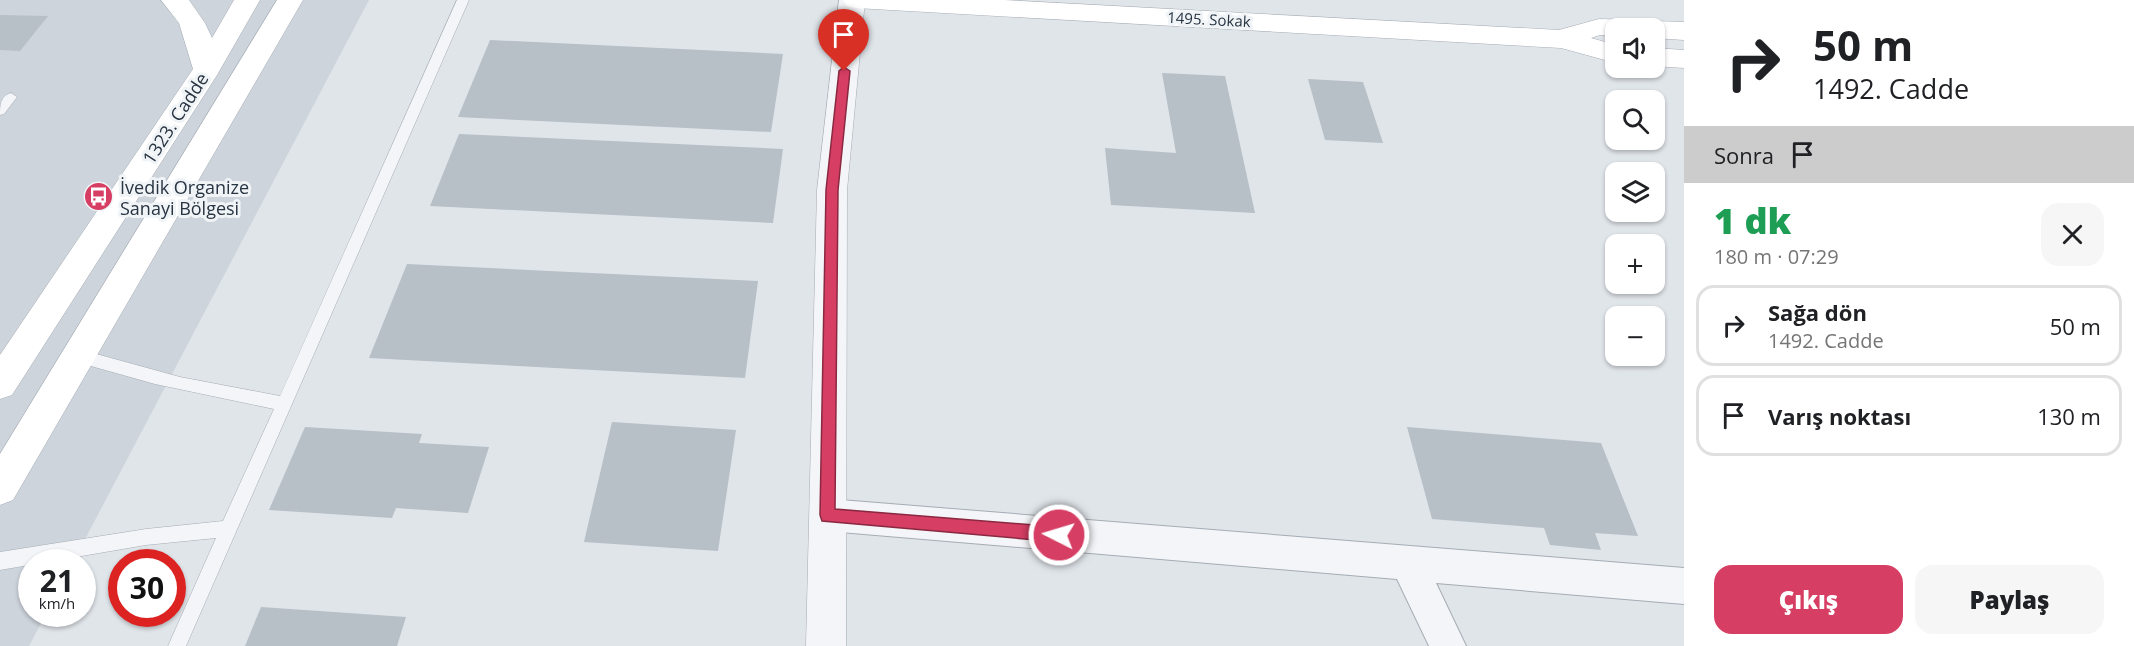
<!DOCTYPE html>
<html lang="tr">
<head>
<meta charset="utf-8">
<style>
  :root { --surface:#fff; --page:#f6f6f6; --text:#202124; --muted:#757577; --line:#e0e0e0; --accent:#d63e64 }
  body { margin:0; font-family:"Open Sans",sans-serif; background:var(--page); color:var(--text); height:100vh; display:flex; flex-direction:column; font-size:22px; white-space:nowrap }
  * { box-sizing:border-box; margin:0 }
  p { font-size:20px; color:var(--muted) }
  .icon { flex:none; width:33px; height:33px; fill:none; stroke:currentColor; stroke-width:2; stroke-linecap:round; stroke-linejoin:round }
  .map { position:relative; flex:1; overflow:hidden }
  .details { display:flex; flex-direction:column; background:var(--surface); width:450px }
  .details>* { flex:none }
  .top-card { background:#fff; color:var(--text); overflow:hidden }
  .fabs { position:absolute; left:1605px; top:18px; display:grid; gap:12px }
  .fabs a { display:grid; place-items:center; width:60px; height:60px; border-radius:12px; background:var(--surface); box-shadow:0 2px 4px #0004; font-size:30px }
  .speed { position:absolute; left:18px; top:549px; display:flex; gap:12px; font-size:30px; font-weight:700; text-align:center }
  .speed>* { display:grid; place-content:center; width:78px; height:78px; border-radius:50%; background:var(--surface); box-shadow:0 2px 4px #0004; line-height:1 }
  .speed small { font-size:15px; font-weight:400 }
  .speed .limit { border:9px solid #d22; background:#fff; color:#111 }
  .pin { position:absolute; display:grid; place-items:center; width:51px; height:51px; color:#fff; margin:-62px -26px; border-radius:50% 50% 50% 0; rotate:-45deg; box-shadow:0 0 6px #0007 }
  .pin .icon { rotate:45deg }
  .me { position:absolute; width:66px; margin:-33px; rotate:275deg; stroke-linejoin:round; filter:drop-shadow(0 0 4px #0008) }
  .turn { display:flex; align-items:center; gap:21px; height:126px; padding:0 30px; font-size:27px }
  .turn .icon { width:78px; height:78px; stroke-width:2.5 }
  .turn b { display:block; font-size:42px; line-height:51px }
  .then { display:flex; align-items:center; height:57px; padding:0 30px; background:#0003; gap:12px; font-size:22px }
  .round { display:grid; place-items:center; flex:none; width:63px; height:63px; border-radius:18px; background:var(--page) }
  .overview { display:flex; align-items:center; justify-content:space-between; height:102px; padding:0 30px }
  h1 { font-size:36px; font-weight:800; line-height:45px; color:#1e9e55 }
  .cta { display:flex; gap:12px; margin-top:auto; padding:12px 30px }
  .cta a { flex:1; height:69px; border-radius:18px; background:var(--accent); color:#fff; font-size:24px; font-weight:800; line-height:69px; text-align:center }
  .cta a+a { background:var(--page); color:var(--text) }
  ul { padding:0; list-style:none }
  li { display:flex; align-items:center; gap:18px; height:81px; margin:0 12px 9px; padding:0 18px; border:3px solid var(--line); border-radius:18px }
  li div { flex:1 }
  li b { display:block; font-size:22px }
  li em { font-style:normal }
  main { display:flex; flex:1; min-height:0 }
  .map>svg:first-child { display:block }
  .built { fill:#ced4dc }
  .building { fill:#b7bfc7 }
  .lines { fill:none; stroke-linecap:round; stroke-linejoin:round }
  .service-casing { stroke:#a5acb4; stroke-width:1 }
  .minor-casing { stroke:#a5acb4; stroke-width:2 }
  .tertiary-casing { stroke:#a5acb4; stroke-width:1 }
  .secondary-casing { stroke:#a5acb4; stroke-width:1 }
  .service { fill:#f3f5f8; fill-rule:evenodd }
  .minor { fill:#f3f5f8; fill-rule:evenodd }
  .tertiary { fill:#f3f5f8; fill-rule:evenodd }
  .secondary { fill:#fff; fill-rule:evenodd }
  .route { fill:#d63e64; stroke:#8b2841; stroke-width:1.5 }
  .labels { text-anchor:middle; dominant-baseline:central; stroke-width:6; stroke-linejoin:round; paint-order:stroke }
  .far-street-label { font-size:15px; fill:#283442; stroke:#f0f4f7 }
  .street-label { font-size:18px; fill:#283442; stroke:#f0f4f7 }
  .poi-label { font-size:18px; fill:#283442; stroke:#f0f4f7; text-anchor:start }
</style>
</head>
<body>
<main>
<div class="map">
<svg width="1684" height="646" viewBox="0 0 1684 646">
  <rect width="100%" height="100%" fill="#e0e5ea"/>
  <!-- built -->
  <path class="built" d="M0 0H369L73 562H32V614H46L29 646H0Z"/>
  <!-- building -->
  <g class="building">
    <path d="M0 15 48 16 20 51 0 50Z"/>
    <path d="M490 40 783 54 771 132 458 117Z"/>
    <path d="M1162 73 1225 76 1255 213 1111 205 1105 148 1176 153Z"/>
    <path d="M1308 79 1363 82 1383 143 1325 140Z"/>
    <path d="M459 134 783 149 773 223 430 206Z"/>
    <path d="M407 264 758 281 745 378 369 358Z"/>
    <path d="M612 422 736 430 718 551 584 542Z"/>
    <path d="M305 427 422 434 419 443 489 447 468 513 396 508 392 518 269 510Z"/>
    <path d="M1407 427 1601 443 1638 536 1595 533 1601 550 1550 545 1544 528 1432 519Z"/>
    <path d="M261 607 406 617 397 646H245Z"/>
  </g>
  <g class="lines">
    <defs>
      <g id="service">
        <path d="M457 0H469L186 646H168L216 538 146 545 0 570V552L146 529 223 521 274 409 155 384 73 361 70 356 73 351 78 349 180 377 280 396Z"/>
        <path d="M11 93 17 97 4 114 0 115C0 106 0 96 11 93Z"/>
      </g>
      <path id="minor" d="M828 499 1684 568V604L1436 583 1466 646H1429L1397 579 828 531 816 526 811 515 816 504Z"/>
      <path id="tertiary" d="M839 0H865L847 190 846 646H806L817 190Z"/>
      <g id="secondary">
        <path d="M161 0H189L205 23 212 38 234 0H260L217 75 12 395 0 399V355L193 69 179 23Z"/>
        <path d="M277 0H303L13 500 0 505V454Z"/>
        <path d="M843 0H1004L1559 30 1599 19 1636 20 1646 23 1654 21 1684 22V40L1654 38V28H1616V36L1600 35 1591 38 1616 45V63L1561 48 856 8 847 6Z"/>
        <path d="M1654 48 1684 50V68L1654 66Z"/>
      </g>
    </defs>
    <!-- service casing -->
    <use href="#service" class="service-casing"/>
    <!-- minor casing -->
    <use href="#minor" class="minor-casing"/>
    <!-- tertiary casing -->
    <use href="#tertiary" class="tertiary-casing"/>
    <!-- secondary casing -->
    <use href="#secondary" class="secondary-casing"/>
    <!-- service -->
    <use href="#service" class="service"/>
    <!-- minor -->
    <use href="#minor" class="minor"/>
    <!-- tertiary -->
    <use href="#tertiary" class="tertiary"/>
    <!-- secondary -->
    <use href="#secondary" class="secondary"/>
  </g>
  <!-- route -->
  <path class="route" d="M844 67 850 71 838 190 835 509 1059 527 1065 529 1067 535 1065 540 1059 542 822 521 820 515 826 190 839 71Z"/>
  <!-- icons -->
  <defs>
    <symbol id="bus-disc" viewBox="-11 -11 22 22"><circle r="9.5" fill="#d63e64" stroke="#f0f4f7"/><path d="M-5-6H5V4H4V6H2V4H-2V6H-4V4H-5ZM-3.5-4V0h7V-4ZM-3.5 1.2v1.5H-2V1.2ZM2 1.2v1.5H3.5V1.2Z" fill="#fff"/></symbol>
  </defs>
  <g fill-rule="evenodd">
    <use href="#bus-disc" x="82" y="180" width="33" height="33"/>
  </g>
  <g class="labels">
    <!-- far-street labels -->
    <g class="far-street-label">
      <text transform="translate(1209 19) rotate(3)">1495. Sokak</text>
    </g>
    <!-- street labels -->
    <g class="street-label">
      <text transform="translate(175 118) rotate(-57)">1323. Cadde</text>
    </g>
    <!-- poi labels -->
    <g class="poi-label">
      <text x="120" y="187">İvedik Organize<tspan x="120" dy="21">Sanayi Bölgesi</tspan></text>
    </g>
  </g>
</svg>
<div class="fabs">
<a><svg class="icon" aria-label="sound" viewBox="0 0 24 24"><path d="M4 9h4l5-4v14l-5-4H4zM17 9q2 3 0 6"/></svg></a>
<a><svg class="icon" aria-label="search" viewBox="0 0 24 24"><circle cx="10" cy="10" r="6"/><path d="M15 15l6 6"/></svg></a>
<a><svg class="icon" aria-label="layers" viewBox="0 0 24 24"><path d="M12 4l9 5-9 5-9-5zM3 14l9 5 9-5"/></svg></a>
<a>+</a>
<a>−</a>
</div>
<div class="speed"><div>21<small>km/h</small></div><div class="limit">30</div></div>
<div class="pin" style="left:844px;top:71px;background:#d93025"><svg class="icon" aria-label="arrive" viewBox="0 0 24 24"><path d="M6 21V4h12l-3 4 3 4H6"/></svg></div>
<svg class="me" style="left:1059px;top:535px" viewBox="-20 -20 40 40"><circle r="17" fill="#d63e64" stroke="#fff" stroke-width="3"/><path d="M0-11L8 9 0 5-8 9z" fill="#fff"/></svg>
</div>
<section class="details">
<div class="top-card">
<div class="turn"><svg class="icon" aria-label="right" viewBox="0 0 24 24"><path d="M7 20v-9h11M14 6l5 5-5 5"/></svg><div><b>50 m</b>1492. Cadde</div></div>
<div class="then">Sonra<svg class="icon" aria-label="arrive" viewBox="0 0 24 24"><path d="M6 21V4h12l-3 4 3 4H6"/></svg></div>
</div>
<div class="overview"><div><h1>1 dk</h1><p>180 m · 07:29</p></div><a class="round"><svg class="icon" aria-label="close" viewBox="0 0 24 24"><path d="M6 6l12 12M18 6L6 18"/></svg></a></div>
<ul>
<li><svg class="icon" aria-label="right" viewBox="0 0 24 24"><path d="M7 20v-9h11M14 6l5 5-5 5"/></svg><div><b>Sağa dön</b><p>1492. Cadde</p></div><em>50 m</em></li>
<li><svg class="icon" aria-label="arrive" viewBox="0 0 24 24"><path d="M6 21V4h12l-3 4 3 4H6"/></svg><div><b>Varış noktası</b></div><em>130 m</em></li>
</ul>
<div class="cta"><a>Çıkış</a><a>Paylaş</a></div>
</section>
</main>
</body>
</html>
